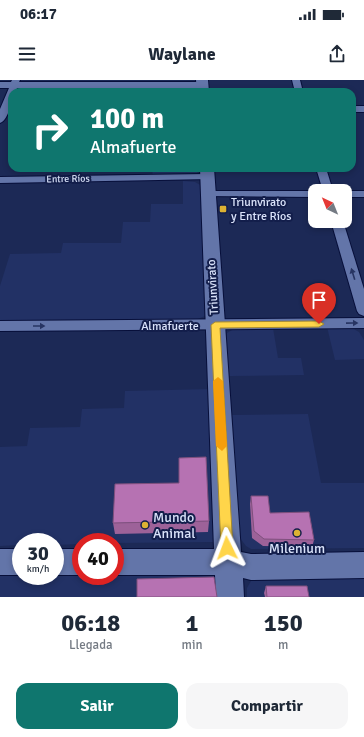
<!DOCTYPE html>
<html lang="es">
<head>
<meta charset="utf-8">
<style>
  :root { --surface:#fff; --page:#f6f6f7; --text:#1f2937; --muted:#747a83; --accent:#0f766e }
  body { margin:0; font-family:Signika,sans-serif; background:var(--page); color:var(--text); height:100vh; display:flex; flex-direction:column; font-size:15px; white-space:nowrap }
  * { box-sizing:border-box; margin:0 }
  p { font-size:13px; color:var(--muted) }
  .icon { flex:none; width:22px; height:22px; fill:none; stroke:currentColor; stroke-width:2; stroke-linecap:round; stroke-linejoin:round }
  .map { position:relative; height:517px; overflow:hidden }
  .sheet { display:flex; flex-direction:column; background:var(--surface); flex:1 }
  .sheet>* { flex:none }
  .hud { position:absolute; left:8px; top:8px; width:348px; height:84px; border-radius:12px; box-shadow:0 2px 6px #0003; background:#0f766e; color:#fff; overflow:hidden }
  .needle { width:26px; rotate:317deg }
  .buttons { position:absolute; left:308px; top:104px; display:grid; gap:8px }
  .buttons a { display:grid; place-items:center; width:44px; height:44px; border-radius:8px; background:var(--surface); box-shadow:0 2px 6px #0003; font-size:20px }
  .speed { position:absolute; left:12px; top:453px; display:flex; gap:8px; font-size:20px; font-weight:700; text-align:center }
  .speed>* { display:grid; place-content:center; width:52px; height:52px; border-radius:50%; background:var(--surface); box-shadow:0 2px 6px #0003; line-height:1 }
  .speed small { font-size:10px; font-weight:400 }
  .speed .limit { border:6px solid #d22; background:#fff; color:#111 }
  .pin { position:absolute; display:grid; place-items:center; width:34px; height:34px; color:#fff; margin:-41px -17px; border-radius:50% 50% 50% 0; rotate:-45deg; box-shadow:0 0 4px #0007 }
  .pin .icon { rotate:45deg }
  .me { position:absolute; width:44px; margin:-22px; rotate:357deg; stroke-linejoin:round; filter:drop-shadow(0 0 3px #0008) }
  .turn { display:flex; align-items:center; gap:14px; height:84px; padding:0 16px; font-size:18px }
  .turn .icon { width:52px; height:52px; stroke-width:2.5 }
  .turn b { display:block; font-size:28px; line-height:34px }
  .eta { display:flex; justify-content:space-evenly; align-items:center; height:68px; text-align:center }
  .eta b { font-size:24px; font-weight:700; line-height:28px }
  .button { display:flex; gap:8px; margin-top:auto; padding:8px 16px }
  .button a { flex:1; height:46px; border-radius:12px; background:var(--accent); color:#fff; font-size:16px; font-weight:700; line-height:46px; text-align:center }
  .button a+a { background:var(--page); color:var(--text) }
  .status { display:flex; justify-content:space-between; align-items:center; height:28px; padding:0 20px; background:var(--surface); direction:ltr }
  .status svg { height:11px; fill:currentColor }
  header { display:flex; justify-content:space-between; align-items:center; height:52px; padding:0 16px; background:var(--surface); font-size:18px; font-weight:700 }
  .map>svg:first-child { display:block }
  .built { fill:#223165 }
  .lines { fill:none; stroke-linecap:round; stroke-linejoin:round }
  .street-casing { stroke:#070f3a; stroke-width:2 }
  .secondary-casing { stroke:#070f3a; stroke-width:2 }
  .street { fill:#6375a9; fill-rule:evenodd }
  .secondary { fill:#6375a9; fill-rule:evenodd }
  .wall { fill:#9d6299 }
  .building { fill:#b672b2; stroke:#7f507d }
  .oneway { fill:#273462 }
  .route { fill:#ffd54a; stroke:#a68a30 }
  .slow { fill:#f59e0b }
  .poi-dot { fill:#dcb233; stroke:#131e4b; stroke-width:1.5 }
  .labels { text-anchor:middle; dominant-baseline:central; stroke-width:4; stroke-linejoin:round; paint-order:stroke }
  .far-street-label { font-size:10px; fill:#dae3fa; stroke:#131e4b }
  .poi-label { font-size:12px; fill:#dae3fa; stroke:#131e4b; text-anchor:start }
  .street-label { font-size:12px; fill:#dae3fa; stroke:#131e4b }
  .near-poi-label { font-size:14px; fill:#dae3fa; stroke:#131e4b; text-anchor:start }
</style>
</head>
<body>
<div class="status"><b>06:17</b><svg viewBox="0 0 49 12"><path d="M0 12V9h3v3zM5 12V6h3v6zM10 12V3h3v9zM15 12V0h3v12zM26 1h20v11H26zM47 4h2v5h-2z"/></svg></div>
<header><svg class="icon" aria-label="menu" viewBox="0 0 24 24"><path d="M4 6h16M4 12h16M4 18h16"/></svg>Waylane<svg class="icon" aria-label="share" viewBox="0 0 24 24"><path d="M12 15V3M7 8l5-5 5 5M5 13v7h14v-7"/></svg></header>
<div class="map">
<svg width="364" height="517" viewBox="0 0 364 517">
  <rect width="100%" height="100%" fill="#1c2956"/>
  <!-- built -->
  <g class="built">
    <path d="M153 88H200V90L195 95 152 96Z"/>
    <path d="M183 101 195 102 202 106 207 235 198 239 0 241V206L10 174 61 173 63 163H121L123 142H150L151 124H183Z"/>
    <path d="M327 247H350L359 252 364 260V279L335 280Z"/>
    <path d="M273 248 278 278H301L304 295 229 296 226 258 227 253 234 249Z"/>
    <path d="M213 309 218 458 213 462 115 463V462H81V464L55 465V462H21V465L0 466V367L27 366 30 348 80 347 82 329 124 328 125 311Z"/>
    <path d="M308 334 321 403H364V468L251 469 246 466 240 458 231 335Z"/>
    <path d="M115 491 219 492 227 517H0V493H21V496H55V492H81V496H115Z"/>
    <path d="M364 493V517H247V508L251 501 258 496Z"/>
  </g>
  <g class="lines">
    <defs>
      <g id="street">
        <path d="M12 0H20L19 2H202L206 5 202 8H17L16 12H12C12 20 9 40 0 43V29L9 8H0V2H11Z"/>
        <path d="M292 0H300L303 12H295Z"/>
        <rect x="352" y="26" width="12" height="6"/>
        <path d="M316 88H326L333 111H323Z"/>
        <path d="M207 94 211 95 212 97 211 99 0 103V97Z"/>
        <path d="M208 111H316L315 117 204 116 203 114 204 112Z"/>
        <path d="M344 111H364V117H345Z"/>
        <path d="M331 141H343L364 209V236L359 234 357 231Z"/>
        <path d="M364 238V248L0 251V241Z"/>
      </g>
      <g id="secondary">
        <path d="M196 0H208L209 12H197Z"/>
        <path d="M200 88H214L241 472 251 474 364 472V498L251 500 243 498 244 517H216L215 495H115V469H214Z"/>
        <rect x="0" y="469" width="21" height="26"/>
        <rect x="55" y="469" width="26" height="26"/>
      </g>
    </defs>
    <!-- street casing -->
    <use href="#street" class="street-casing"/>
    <!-- secondary casing -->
    <use href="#secondary" class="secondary-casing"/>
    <!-- street -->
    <use href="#street" class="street"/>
    <!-- secondary -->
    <use href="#secondary" class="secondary"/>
  </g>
  <!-- wall -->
  <g class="wall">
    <path d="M251 416 270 433 314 460 312 467 263 466 252 458 250 424Z"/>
    <path d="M209 441 208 452 115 454 113 443Z"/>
    <path d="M266 506 309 517H265L264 513Z"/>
  </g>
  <!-- building -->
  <g class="building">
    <path d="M206 377 209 441 113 443 115 404 179 403V378Z"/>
    <path d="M251 416H268L270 433 309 432 314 460 264 459 254 451Z"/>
    <path d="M214 497 217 517H137V499Z"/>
    <path d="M266 506H307L309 517H267Z"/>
  </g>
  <!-- one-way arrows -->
  <defs><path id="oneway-solid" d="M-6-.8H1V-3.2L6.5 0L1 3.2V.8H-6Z"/></defs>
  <g class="oneway">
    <use href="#oneway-solid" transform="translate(353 194) rotate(-107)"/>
    <use href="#oneway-solid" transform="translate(352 243) rotate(-1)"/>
    <use href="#oneway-solid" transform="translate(39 246)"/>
  </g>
  <!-- route -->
  <path class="route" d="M319 241 324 244 319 247 220 248 233 468 232 472 227 473 223 472 221 468 211 245 215 242Z"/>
  <!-- slow -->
  <path class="slow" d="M218 297 223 301 227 366 222 371 216 366 213 301Z"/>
  <!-- markers -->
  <g class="poi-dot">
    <rect x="219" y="125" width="8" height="8" rx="2"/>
    <circle cx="145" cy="445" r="4"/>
    <circle cx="297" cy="453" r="4"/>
  </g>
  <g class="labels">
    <!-- far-street labels -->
    <g class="far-street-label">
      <text transform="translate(68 99) rotate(-1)">Entre Ríos</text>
    </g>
    <!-- poi labels -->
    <g class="poi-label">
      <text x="231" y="122">Triunvirato<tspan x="231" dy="14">y Entre Ríos</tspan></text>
    </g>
    <!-- street labels -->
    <g class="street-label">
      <text transform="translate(213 207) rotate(-93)">Triunvirato</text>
      <text x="170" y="246">Almafuerte</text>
    </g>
    <!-- near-poi labels -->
    <g class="near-poi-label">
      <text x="153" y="437">Mundo<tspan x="153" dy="16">Animal</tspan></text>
      <text x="297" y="468" text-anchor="middle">Milenium</text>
    </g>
  </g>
</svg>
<div class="buttons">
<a><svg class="needle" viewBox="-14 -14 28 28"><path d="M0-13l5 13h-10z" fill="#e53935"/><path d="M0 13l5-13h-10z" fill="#747a83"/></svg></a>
</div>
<div class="speed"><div>30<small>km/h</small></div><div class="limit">40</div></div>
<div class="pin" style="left:319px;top:244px;background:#d93025"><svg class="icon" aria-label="arrive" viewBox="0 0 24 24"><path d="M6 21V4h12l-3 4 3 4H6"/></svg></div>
<svg class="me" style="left:227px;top:468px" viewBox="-20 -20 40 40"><path d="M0-17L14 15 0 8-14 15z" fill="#ffd54a" stroke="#fff" stroke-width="4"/></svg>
<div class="hud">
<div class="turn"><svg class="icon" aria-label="right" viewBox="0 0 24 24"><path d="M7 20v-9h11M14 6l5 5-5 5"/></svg><div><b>100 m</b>Almafuerte</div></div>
</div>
</div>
<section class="sheet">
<div class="eta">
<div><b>06:18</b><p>Llegada</p></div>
<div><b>1</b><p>min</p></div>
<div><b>150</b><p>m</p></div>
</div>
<div class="button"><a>Salir</a><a>Compartir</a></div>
</section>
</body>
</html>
